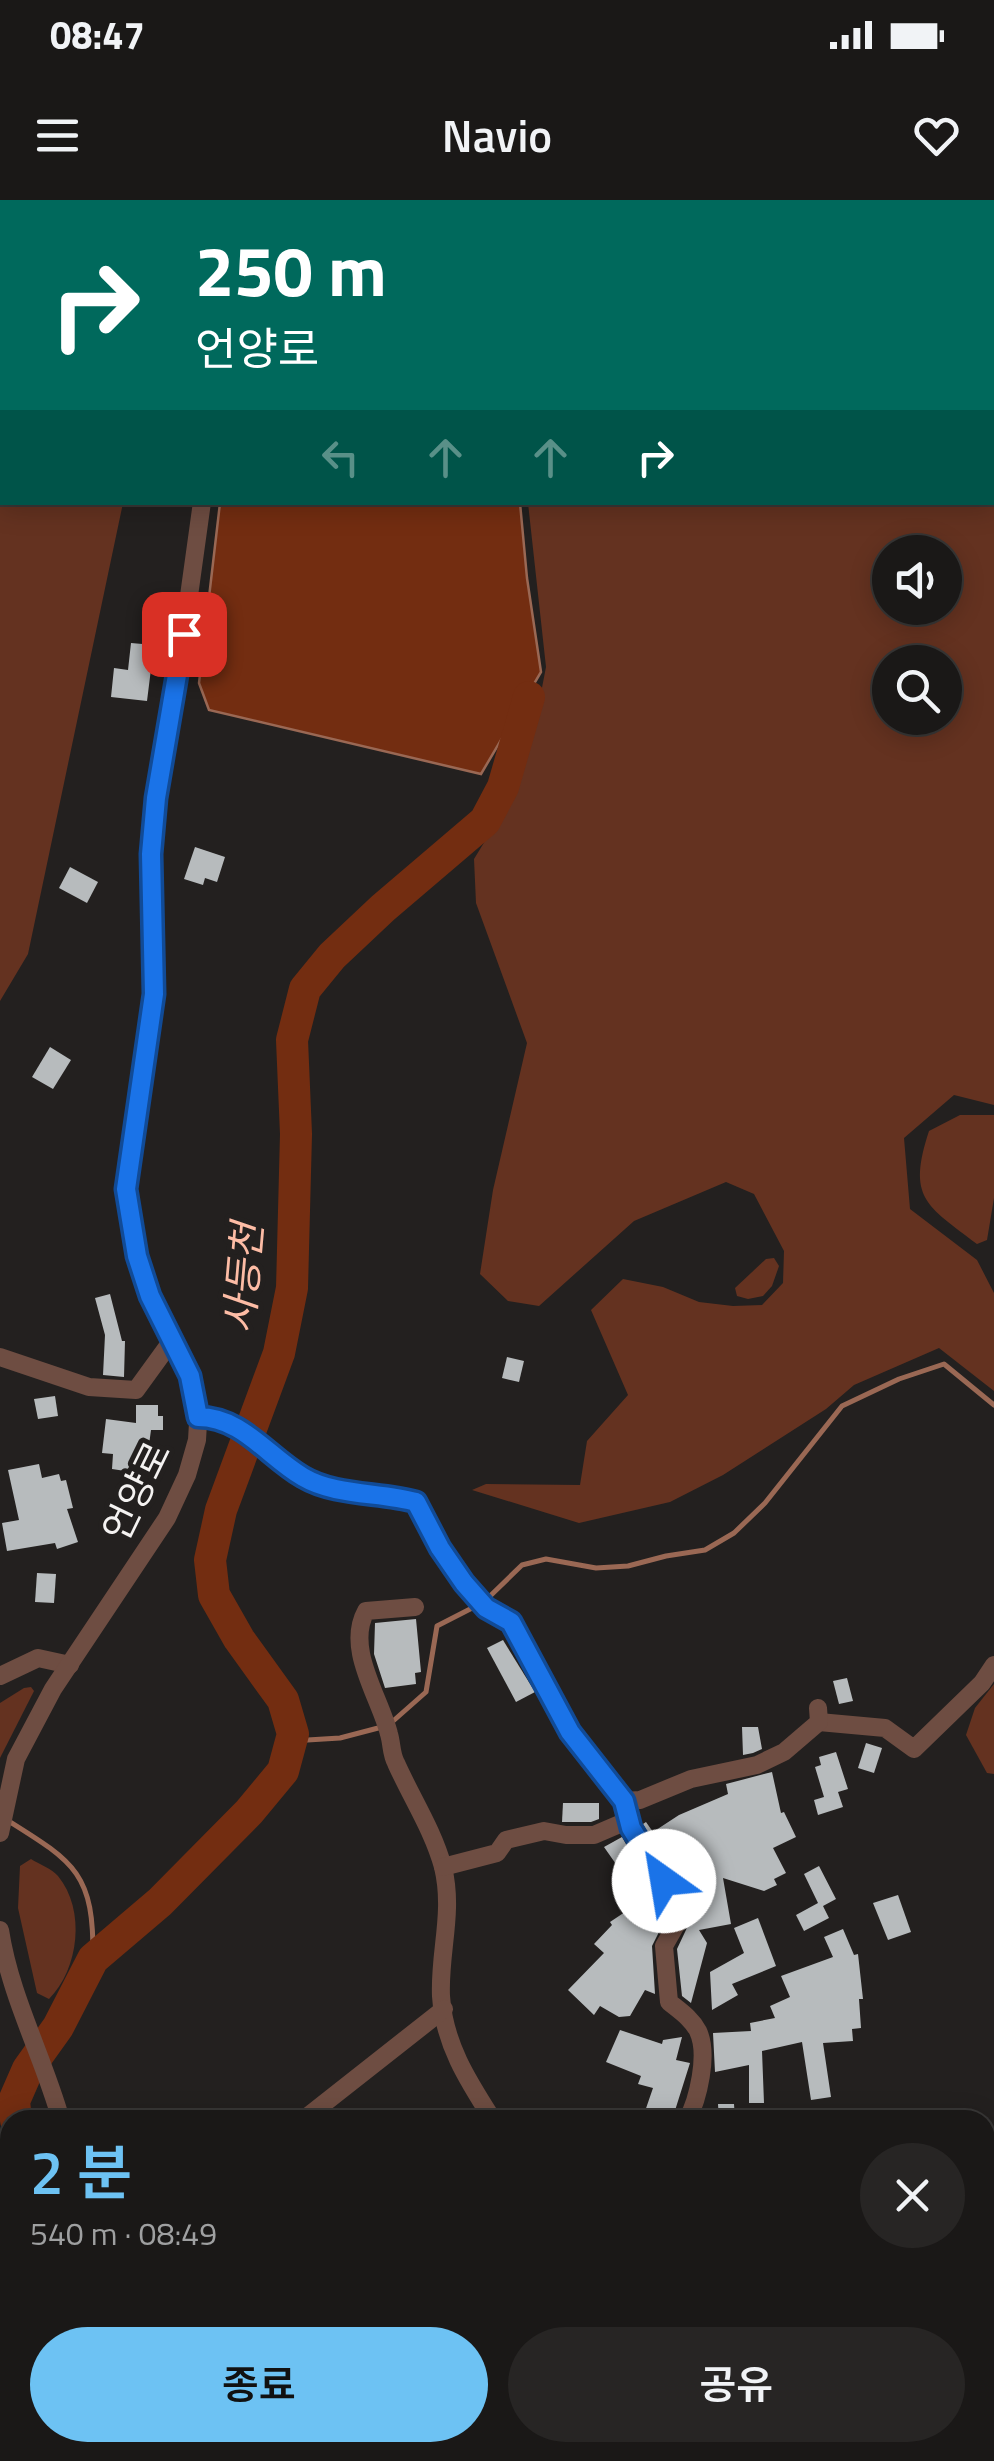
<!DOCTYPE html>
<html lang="ko">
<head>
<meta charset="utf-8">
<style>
  :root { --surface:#1a1817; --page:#272524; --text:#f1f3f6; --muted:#9fa0a1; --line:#383736; --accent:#6dc2f3 }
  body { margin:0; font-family:"Titillium Web","Noto Sans KR",sans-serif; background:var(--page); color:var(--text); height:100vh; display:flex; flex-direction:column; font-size:38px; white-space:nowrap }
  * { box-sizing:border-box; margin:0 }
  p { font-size:32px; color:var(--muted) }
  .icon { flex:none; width:55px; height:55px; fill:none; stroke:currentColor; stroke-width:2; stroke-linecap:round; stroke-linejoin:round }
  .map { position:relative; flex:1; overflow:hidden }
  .details { position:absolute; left:0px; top:1910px; width:995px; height:352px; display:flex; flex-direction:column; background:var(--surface); border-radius:30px 30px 0 0; box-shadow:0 5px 25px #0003,0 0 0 2px var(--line) }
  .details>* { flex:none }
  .top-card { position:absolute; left:0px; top:0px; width:995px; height:305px; box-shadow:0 5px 25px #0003,0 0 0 2px var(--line); background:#00695c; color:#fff; overflow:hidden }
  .buttons { position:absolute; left:872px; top:335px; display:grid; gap:20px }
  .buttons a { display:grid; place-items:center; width:90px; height:90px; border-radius:50%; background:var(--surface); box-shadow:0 5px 25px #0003,0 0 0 2px var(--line); font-size:50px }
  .pin { position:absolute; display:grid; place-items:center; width:85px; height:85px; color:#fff; margin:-42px; border-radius:20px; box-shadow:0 5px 15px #0006 }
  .me { position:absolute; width:110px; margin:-55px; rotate:328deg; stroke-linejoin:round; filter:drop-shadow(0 0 8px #0008) }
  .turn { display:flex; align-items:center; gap:35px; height:210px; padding:0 30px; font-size:45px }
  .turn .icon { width:130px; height:130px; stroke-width:2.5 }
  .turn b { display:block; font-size:70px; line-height:85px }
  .lanes { display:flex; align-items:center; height:95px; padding:0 30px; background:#0003; justify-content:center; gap:50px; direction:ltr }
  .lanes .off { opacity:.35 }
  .round { display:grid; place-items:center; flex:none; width:105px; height:105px; border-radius:52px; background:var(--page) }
  .head { display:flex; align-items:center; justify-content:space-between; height:170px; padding:0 30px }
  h1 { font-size:60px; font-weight:600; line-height:75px; color:var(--accent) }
  .primary-button { display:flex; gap:20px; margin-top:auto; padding:20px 30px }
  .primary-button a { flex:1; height:115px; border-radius:60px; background:var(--accent); color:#111; font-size:40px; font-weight:600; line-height:115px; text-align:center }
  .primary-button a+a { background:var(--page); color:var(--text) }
  .status { display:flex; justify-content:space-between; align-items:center; height:70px; padding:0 50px; background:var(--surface); direction:ltr }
  .status svg { height:28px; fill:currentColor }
  header { display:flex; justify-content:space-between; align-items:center; height:130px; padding:0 30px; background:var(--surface); font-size:45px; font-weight:600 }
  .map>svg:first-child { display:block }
  .green { fill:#643220; fill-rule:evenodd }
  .water { fill:#732d11; stroke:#9a6854; stroke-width:2.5 }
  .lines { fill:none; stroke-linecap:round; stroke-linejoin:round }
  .stream { stroke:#9a6854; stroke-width:5 }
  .river { stroke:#732d11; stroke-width:32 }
  .building { fill:#b7bbbd }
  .minor { stroke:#6e4d42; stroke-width:18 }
  .route-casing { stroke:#114b97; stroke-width:25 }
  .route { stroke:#1a73e8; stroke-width:18 }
  .labels { text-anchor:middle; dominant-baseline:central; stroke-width:10; stroke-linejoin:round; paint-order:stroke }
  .street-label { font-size:38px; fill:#f4f2f1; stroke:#23201f }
  .water-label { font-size:40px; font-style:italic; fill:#fdbca5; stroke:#23201f }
</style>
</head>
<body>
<div class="status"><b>08:47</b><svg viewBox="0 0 49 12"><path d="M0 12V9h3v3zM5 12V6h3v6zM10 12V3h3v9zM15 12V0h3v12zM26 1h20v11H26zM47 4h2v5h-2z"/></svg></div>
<header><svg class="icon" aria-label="menu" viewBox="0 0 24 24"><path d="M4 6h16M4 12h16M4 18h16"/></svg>Navio<svg class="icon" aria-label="heart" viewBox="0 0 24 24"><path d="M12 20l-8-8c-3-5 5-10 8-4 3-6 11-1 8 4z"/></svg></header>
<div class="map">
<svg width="994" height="2261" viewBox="0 0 994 2261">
  <rect width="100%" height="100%" fill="#23201f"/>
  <!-- green -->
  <g class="green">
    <path d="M0 0 191 2H2V302L123 303 28 754 0 801Z"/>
    <path d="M550 0H994V905L954 895 904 938 910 1009 977 1060 994 1093V1191L939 1148 854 1185 826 1209 723 1275 670 1302 579 1323 472 1290 486 1284 580 1285 587 1241 628 1195 591 1110 623 1079 663 1087 699 1102 733 1106 762 1105 783 1083 784 1051 754 994 726 982 634 1021 539 1106 508 1101 480 1074 493 990 527 843 476 703 474 659 512 597 540 498 546 467 528 303 992 302V2ZM890 352H945V408H890ZM945 462V518H890V462Z"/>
    <path d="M960 915H994V998L987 1040 977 1044C926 1005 907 998 929 931Z"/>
    <path d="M774 1058 779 1066 772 1086 763 1096 748 1099 737 1096 735 1088 766 1059Z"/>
    <path d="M994 1484V1574L987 1573 966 1535 975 1508Z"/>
    <path d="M31 1487 34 1491 0 1558V1503L24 1488Z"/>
    <path d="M31 1659C39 1664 52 1669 58 1676 86 1710 79 1769 49 1799L37 1793 18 1708 20 1666Z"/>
    <path d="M0 2031 3 2057 10 2070V2252L105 2253 110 2261H0Z"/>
  </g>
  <!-- water -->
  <g class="water">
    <path d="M331 0H530L531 2H331Z"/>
    <path d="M220 303H520L527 378 541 472 481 574 209 510 199 483Z"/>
  </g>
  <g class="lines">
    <!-- stream -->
    <g class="stream">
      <path d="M487 1399 522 1365 546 1359 596 1368 628 1366 666 1356 705 1350 734 1333 765 1303 842 1206 899 1179 944 1164 994 1205"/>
      <path d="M392 1522 426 1492 437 1426 478 1405"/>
      <path d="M291 1541 340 1538 382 1527"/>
      <path d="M7 1620C76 1663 94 1674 93 1759"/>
      <path d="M418 2252 422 2261"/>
    </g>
    <!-- river -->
    <g class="river">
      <path d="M16 1920 14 1901 28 1869 58 1827 93 1759 160 1702 249 1612 283 1571 293 1534 283 1500 239 1439 214 1395 210 1360 221 1310 279 1153 292 1088 296 934 292 840 305 789 332 756 383 708 485 621 503 587 529 497"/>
      <path d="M137 2252 141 2261"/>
    </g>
  </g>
  <!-- building -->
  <g class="building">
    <path d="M131 443 154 445 147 501 111 497 114 468 128 470Z"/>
    <path d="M195 647 225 657 217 682 205 678 203 685 184 679Z"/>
    <path d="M70 667 98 682 87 703 59 688Z"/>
    <path d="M50 847 71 860 53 889 32 877Z"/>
    <path d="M110 1094 122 1141H125L124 1177 103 1175 105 1135 95 1098Z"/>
    <path d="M507 1157 524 1161 519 1182 502 1178Z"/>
    <path d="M55 1196 58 1216 38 1219 34 1199Z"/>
    <path d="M136 1205H158V1216H163V1230H151L145 1274 112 1269 113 1254 102 1253 106 1219 136 1223Z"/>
    <path d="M39 1264 42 1278 59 1274 61 1281 66 1280 73 1308 67 1309 78 1342 57 1349 55 1343 7 1351 2 1323 19 1320 8 1270Z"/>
    <path d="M37 1373 56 1374 54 1403 35 1402Z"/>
    <path d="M416 1419 421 1472 415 1473 416 1484 385 1488 374 1454 375 1423Z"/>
    <path d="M503 1440 535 1492 516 1502 487 1448Z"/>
    <path d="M847 1478 853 1501 839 1504 833 1481Z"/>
    <path d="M742 1527H758L762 1549 753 1553 723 1559 743 1555Z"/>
    <path d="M866 1543 882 1548 874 1573 858 1568Z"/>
    <path d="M836 1552 848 1589 838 1592 843 1607 818 1615 814 1600 824 1597 815 1567 821 1565 819 1557Z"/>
    <path d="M772 1572 781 1613 784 1612 796 1637 773 1648 786 1673 774 1679 777 1685 764 1691 723 1678 731 1724 699 1730 707 1743 691 1803 682 1796 677 1749 693 1715 643 1624 646 1622 653 1632 679 1615 728 1594 726 1584Z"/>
    <path d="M563 1603H599V1619L591 1622H562Z"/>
    <path d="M622 1637 667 1716 652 1746 655 1794 645 1790 630 1816 619 1817 600 1806 594 1815 568 1790 604 1753 594 1744 612 1725 610 1722 646 1698 624 1663 618 1667 604 1647Z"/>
    <path d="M819 1666 836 1699 823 1706 829 1718 804 1731 796 1715 818 1703 804 1674Z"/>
    <path d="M898 1695 911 1732 888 1740 873 1703Z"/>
    <path d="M758 1718 776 1766 732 1784 738 1795 712 1810 710 1772 744 1753 734 1728Z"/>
    <path d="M843 1729 854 1755 858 1754 863 1799H859L861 1828 852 1829 853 1841 823 1843 831 1897 811 1900 802 1842 762 1851 764 1903H749V1865L715 1872 713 1833 751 1831 750 1823 775 1818 770 1806 790 1797 781 1776 833 1757 824 1737Z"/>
    <path d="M620 1830 662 1844 663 1840 682 1837 676 1860 690 1863 672 1920H642L653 1888 638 1884 641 1876 606 1862Z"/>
    <path d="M718 1904H734L735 1920H719Z"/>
  </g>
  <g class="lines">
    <!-- minor -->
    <g class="minor">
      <path d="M300 2V0"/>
      <path d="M0 1157 89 1187 136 1190 173 1139"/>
      <path d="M198 1217C242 1217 267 1256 303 1277 335 1296 380 1292 416 1302L440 1348 464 1383 486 1408 511 1422 570 1531 624 1601 631 1628 681 1716 664 1746 669 1802C680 1811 691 1818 698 1831 709 1854 698 1900 687 1920"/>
      <path d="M415 1407 366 1411C345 1449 380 1497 389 1534 392 1544 391 1554 396 1563 411 1597 433 1630 443 1667 454 1713 439 1752 441 1796 444 1844 468 1881 493 1920"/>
      <path d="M0 1476 38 1458 70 1465"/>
      <path d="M819 1522 885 1528 914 1549 982 1483 994 1465"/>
      <path d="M624 1601 640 1600 691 1579 757 1565 784 1552 819 1522 818 1508"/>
      <path d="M0 1633 16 1559 53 1489 167 1318 187 1275 197 1240 199 1206 190 1176 149 1096 137 1056 126 989 154 793 151 654 157 598 174 504 202 302"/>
      <path d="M443 1667 497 1653 506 1640 544 1631 566 1635H594L629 1620"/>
      <path d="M0 1730C10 1796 43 1856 61 1920"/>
      <path d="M303 1920 444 1809"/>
      <path d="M192 2252 197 2261"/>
      <path d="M733 2252 741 2261"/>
      <path d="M242 2261 257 2252"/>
    </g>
  </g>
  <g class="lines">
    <defs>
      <path id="route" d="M184 434 156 598 151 654 154 794 126 989 137 1056 150 1096 190 1176 198 1217C242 1217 267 1256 303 1277 335 1296 380 1292 416 1302L440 1348 464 1383 486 1408 511 1422 570 1532 624 1601 631 1628 664 1681"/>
    </defs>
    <!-- route casing -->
    <use href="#route" class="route-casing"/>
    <!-- route -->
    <use href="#route" class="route"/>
  </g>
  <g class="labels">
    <!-- street labels -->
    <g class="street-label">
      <text transform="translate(136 1291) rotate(-64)">언양로</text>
    </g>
    <!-- water labels -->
    <g class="water-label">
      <text transform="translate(243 1078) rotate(-85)">사등천</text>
    </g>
  </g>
</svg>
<div class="buttons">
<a><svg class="icon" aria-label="sound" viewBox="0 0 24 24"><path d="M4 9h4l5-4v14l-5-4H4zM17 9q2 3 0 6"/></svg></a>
<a><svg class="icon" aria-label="search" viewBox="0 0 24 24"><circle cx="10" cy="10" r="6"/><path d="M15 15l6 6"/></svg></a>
</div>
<div class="pin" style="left:184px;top:434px;background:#d93025"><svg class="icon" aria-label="arrive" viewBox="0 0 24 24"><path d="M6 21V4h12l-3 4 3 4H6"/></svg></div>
<svg class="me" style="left:664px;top:1681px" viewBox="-20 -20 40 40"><circle r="19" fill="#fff"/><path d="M0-13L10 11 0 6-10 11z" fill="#1a73e8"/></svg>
<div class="top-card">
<div class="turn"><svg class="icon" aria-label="right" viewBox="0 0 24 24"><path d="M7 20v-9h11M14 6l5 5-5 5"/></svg><div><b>250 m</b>언양로</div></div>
<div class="lanes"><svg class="icon off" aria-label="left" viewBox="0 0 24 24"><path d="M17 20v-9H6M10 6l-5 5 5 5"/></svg><svg class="icon off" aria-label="ahead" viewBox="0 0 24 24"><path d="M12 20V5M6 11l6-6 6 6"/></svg><svg class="icon off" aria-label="ahead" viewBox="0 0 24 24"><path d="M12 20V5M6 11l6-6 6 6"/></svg><svg class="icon" aria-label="right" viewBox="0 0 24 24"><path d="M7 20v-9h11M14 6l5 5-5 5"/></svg></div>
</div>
<section class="details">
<div class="head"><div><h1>2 분</h1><p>540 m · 08:49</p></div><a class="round"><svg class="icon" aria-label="close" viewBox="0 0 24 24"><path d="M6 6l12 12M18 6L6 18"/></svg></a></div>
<div class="primary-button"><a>종료</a><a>공유</a></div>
</section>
</div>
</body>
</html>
